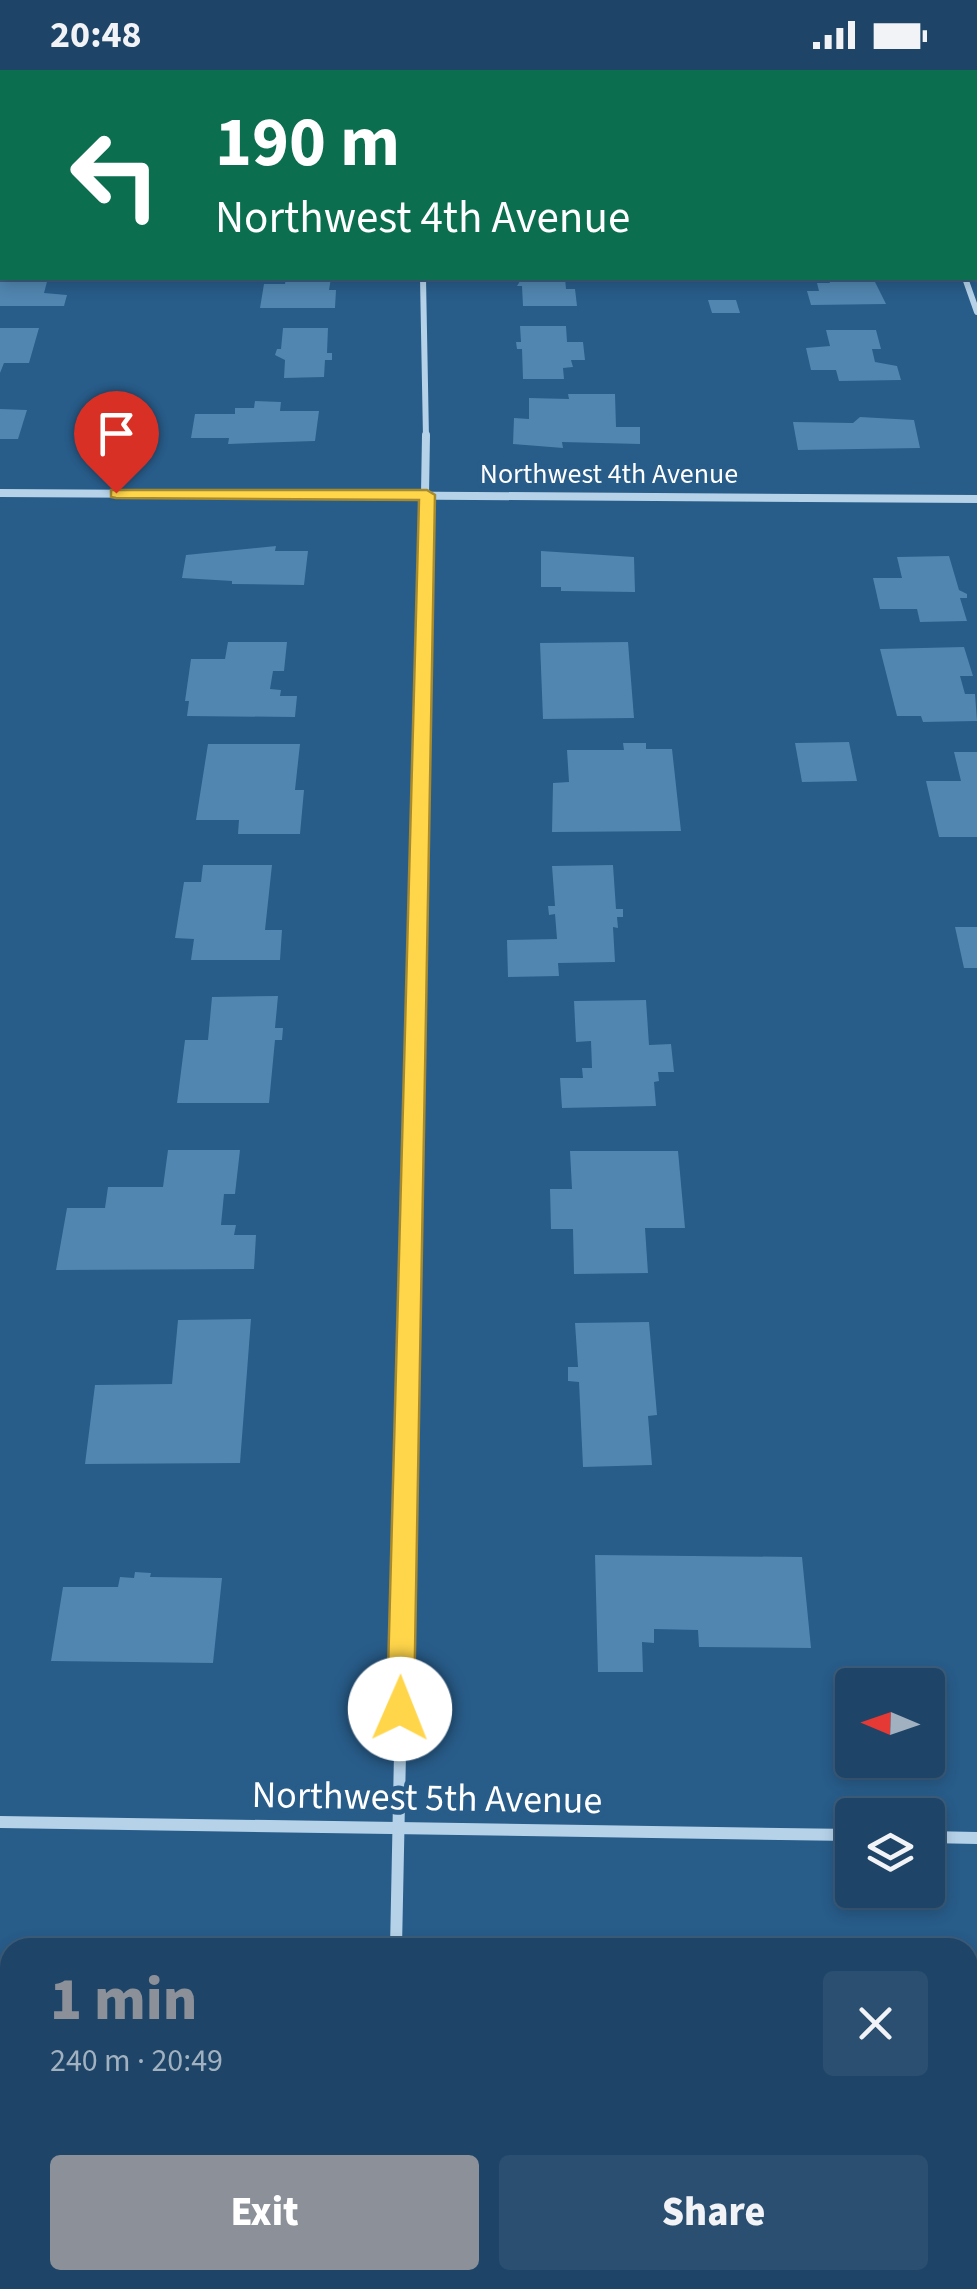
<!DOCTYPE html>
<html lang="en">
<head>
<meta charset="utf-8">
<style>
  :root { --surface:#1e4567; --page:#2b4f70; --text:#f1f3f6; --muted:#a1b1c0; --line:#3c5d7b; --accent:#8c9099 }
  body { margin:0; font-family:"Source Sans 3",sans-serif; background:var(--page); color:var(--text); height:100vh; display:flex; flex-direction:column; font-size:38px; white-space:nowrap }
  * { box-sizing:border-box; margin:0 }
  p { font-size:32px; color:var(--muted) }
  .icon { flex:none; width:55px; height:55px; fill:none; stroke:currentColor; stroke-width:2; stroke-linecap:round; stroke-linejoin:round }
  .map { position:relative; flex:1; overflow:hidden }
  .sheet { position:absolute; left:0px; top:1868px; width:978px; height:352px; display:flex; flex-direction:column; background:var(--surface); border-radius:30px 30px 0 0; box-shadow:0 5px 15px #0003,0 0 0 2px var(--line) }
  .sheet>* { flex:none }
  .hud { position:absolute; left:0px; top:0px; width:978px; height:210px; box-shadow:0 5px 15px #0003,0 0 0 2px var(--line); background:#0b6e4f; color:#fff; overflow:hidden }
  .needle { width:65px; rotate:272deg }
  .fabs { position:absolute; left:835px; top:1598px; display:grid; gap:20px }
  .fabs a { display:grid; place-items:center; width:110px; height:110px; border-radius:10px; background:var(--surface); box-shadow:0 5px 15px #0003,0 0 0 2px var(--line); font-size:50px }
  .pin { position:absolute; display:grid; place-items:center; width:85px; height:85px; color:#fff; margin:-102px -42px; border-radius:50% 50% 50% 0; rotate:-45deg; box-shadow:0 0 10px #0007 }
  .pin .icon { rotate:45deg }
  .me { position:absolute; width:110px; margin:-55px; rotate:1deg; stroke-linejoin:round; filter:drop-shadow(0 0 8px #0008) }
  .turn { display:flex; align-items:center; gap:35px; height:210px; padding:0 50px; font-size:45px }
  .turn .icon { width:130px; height:130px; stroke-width:2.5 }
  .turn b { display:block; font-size:70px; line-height:85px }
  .round { display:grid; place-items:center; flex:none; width:105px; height:105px; border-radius:10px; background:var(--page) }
  .headline { display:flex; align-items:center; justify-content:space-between; height:170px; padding:0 50px }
  h1 { font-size:60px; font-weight:800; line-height:75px; color:var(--accent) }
  .button { display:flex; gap:20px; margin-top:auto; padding:20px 50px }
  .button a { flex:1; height:115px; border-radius:10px; background:var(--accent); color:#fff; font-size:40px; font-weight:800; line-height:115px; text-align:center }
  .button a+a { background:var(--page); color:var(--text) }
  .status { display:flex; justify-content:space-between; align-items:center; height:70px; padding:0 50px; background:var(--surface); direction:ltr }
  .status svg { height:28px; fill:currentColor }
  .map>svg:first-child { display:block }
  .building { fill:#5186b0 }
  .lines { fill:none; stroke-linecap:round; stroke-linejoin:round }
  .lane { stroke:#b5d2e9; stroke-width:10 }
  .street-far3 { stroke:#b5d2e9; stroke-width:6 }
  .street-far2 { stroke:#b5d2e9; stroke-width:8 }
  .street-far1 { stroke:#b5d2e9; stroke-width:10 }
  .street { stroke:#b5d2e9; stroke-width:12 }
  .route { fill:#ffd54a; stroke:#a68a30; stroke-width:2.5 }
  .labels { text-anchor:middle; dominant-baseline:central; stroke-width:10; stroke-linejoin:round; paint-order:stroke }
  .far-street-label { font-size:28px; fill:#fff; stroke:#285c89 }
  .near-street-label { font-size:38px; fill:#fff; stroke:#285c89 }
</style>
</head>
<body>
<div class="status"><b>20:48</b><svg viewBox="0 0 49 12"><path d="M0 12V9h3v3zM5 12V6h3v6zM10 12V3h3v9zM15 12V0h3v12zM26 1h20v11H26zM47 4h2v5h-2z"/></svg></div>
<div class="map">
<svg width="977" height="2219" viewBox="0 0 977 2219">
  <rect width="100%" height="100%" fill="#285c89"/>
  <!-- building -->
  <g class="building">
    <path d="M0 208H48L44 223 67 225 64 236H0Z"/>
    <path d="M286 208H331L329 220H336L335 238H260L264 214H285Z"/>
    <path d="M522 208H565L566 219H575L577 236H523L522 216H517Z"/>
    <path d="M828 208H873L886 234 811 235 807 221H819L817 213H830Z"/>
    <path d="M708 230H736L740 243H712Z"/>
    <path d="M520 256H566L567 272H583L585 290H571L573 297 563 298 564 309H523L522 279H517L516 272H521Z"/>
    <path d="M0 258H39L29 293H4L0 303Z"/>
    <path d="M283 258H328L327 283H332V290H325L324 307 284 308 285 290 275 285 277 279H281Z"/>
    <path d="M826 260H876L881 279H872L875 292 897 296 901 310 839 311 836 300H811L806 278 830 276Z"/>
    <path d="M568 324H615L616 357H640V374L562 372 563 378 513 374 514 348 529 349V328L569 329Z"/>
    <path d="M255 331 281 332 280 341H319L315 371 228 374 229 368H191L195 344H235V338H254Z"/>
    <path d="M0 339 27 340 18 369H0Z"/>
    <path d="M860 347 914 350 920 378 798 380 793 352 853 353Z"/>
    <path d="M276 476 275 481H308L304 515 232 514V511L182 508 186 485Z"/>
    <path d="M541 481 634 487 635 522 561 521V517H541Z"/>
    <path d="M949 486 959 520 967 524V528H960L967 551 920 552 917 539H880L873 508H902L897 487Z"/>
    <path d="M228 572H287L284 601H273L270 619 281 620 280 626H297L295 647 187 646 189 631H185L191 589H225Z"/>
    <path d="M628 572 634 648 543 649 540 573Z"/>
    <path d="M964 577 973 606H960L965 624H975L977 651 923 652 921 646H897L880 579Z"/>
    <path d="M849 672 857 711 802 712 795 673Z"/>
    <path d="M623 673H646V679H672L681 761 552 762 553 713 569 712 567 680H624Z"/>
    <path d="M208 674H300L295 720H304L300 764H238L239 750H196Z"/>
    <path d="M954 682H977V767H939L926 711H961Z"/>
    <path d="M203 795H272L265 860H282L280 890H191L194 869 175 868 184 812H201Z"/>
    <path d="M613 795 616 839H623V847H617L618 858 613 857 615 892 558 893 559 906 508 907 507 870 557 869 555 844 549 845 548 836H555L552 796Z"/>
    <path d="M955 857H977V898H964Z"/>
    <path d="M278 926 275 958H283L282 970H275L269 1033H177L185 970H208L212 927Z"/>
    <path d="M646 930 649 975 671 974 674 1002H658L659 1011 654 1012 656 1036 562 1038 560 1008H583L582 998H592L591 971 576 972 574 931Z"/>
    <path d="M168 1080H240L235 1124H224L221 1155H236L234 1165H256L254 1199 56 1200 67 1138H105L108 1117H163Z"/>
    <path d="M570 1081H678L685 1158H645L648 1203 574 1204 573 1159H551L550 1119H572Z"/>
    <path d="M251 1249 240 1393 85 1394 95 1315 172 1314 178 1250Z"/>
    <path d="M649 1252 657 1345 648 1346 652 1395 583 1397 579 1312 568 1311V1297H578L575 1253Z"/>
    <path d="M595 1485 802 1487 811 1578 699 1577 698 1560 654 1559V1573L642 1572 643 1602H598Z"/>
    <path d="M135 1502 151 1503 150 1507 222 1508 213 1593 51 1591 63 1517H118L120 1507 134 1508Z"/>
  </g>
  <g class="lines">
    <!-- lane -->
    <g class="lane">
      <path d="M20 2219 21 2210"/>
      <path d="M202 2219 203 2210"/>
    </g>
    <!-- street-far3 -->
    <g class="street-far3">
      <path d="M423 208 426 368"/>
      <path d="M965 208 977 242"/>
    </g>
    <!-- street-far2 -->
    <g class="street-far2">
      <path d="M0 423 977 429"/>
      <path d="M418 839 426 365"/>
    </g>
    <!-- street-far1 -->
    <path class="street-far1" d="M405 1444 418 836"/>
    <!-- street -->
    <g class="street">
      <path d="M0 1752 852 1765"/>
      <path d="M928 1767 977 1768"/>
      <path d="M396 1878 405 1441"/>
      <path d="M391 2210V2219"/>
    </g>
  </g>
  <!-- route -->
  <path class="route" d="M111 420H427L435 425 414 1639 410 1649 400 1653 391 1649 387 1639 419 430 116 428 111 427Z"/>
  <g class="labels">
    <!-- far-street labels -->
    <g class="far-street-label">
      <text x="609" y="404">Northwest 4th Avenue</text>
    </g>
    <!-- near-street labels -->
    <g class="near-street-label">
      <text transform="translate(427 1728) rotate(1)">Northwest 5th Avenue</text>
    </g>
  </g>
</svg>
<div class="fabs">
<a><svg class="needle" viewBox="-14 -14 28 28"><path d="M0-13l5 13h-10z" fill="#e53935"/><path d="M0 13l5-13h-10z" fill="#a1b1c0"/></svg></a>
<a><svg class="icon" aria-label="layers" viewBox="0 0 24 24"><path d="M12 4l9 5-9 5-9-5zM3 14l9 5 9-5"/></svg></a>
</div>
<div class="pin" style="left:116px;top:423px;background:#d93025"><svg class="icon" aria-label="arrive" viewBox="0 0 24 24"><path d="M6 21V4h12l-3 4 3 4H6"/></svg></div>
<svg class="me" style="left:400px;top:1639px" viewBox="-20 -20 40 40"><circle r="19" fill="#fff"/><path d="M0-13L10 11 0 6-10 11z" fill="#ffd54a"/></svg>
<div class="hud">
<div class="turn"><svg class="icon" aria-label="left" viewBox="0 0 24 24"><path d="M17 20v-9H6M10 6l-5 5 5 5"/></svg><div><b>190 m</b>Northwest 4th Avenue</div></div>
</div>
<section class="sheet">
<div class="headline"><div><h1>1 min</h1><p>240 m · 20:49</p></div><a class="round"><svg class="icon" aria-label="close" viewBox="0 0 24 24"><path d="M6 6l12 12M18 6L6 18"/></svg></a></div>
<div class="button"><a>Exit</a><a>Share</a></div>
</section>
</div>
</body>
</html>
